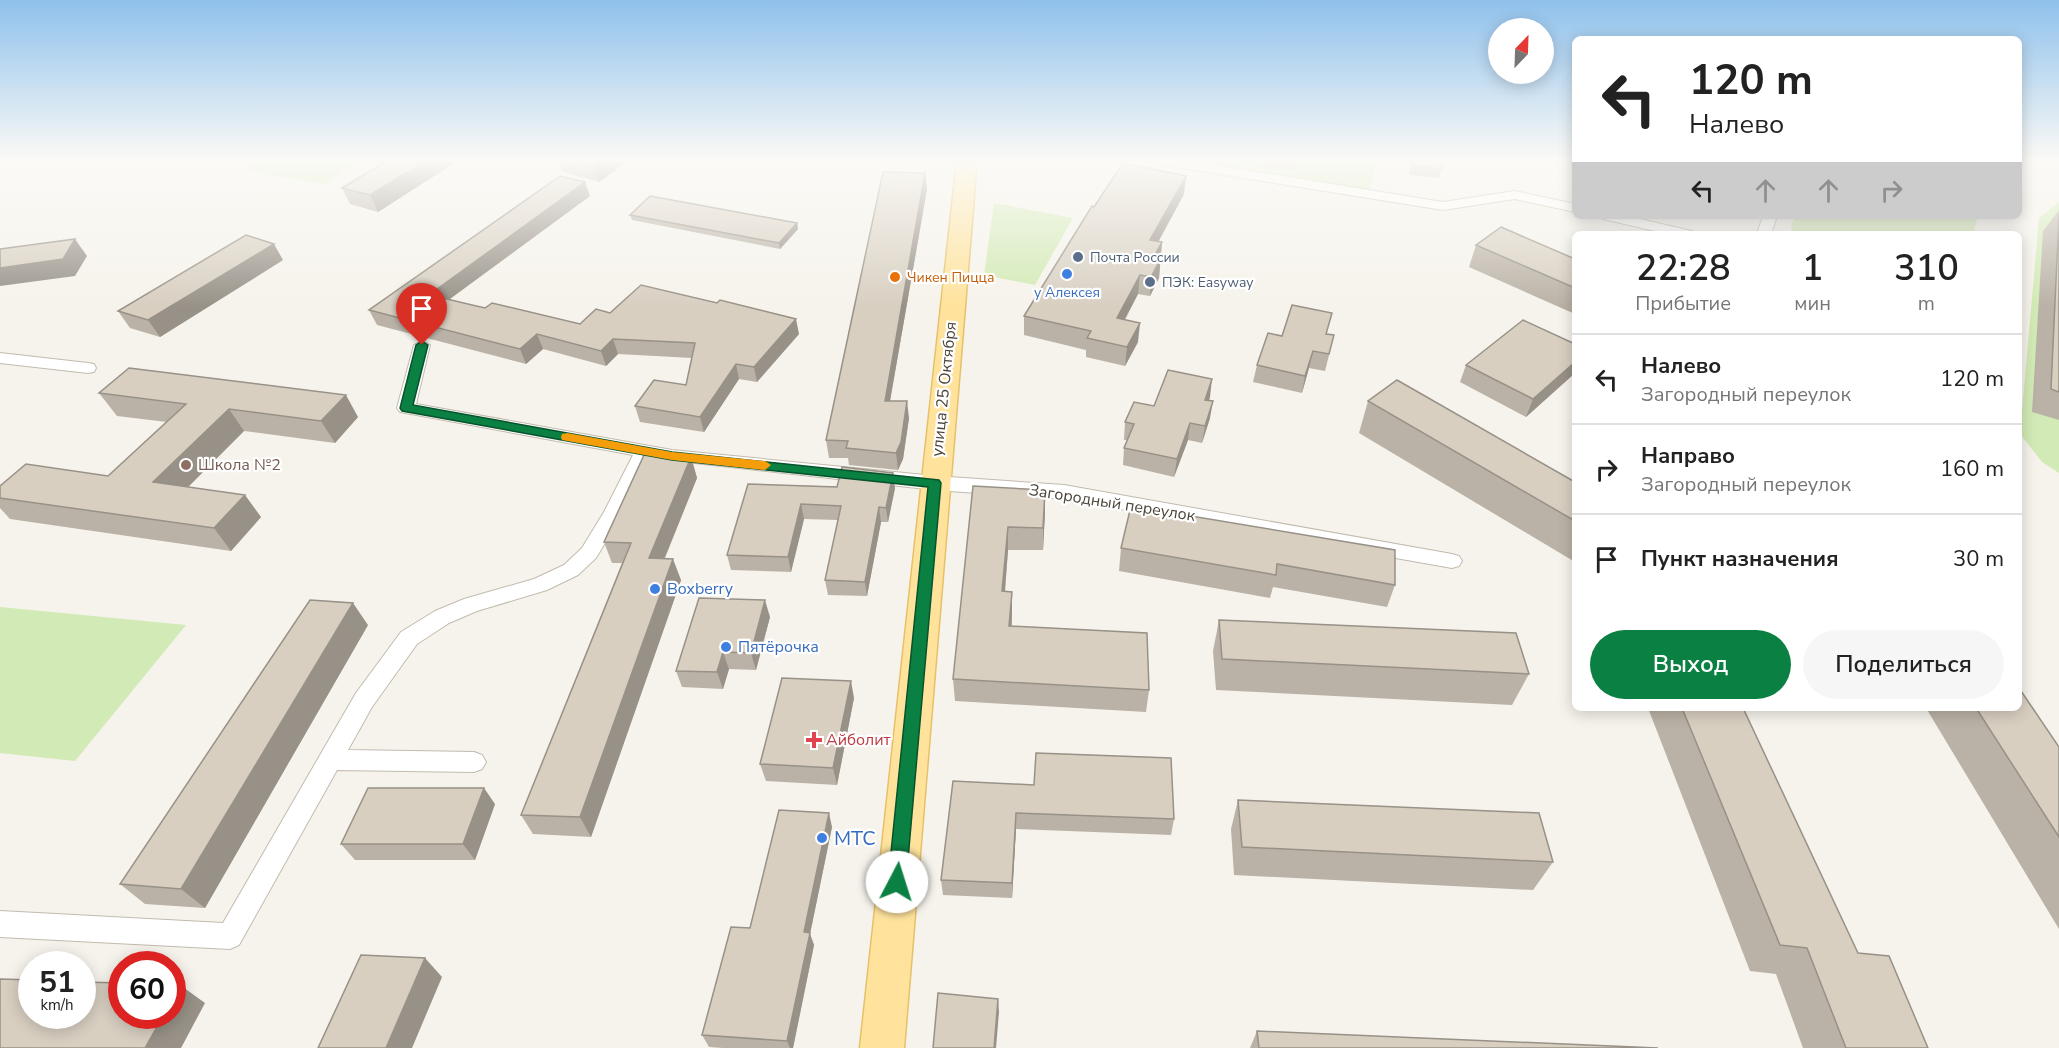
<!DOCTYPE html>
<html lang="ru">
<head>
<meta charset="utf-8">
<style>
  :root { --surface:#fff; --page:#f6f6f6; --text:#222; --muted:#767676; --line:#e0e0e0; --accent:#0b8043 }
  body { margin:0; font-family:"Nunito Sans",sans-serif; background:var(--page); color:var(--text); height:100vh; display:flex; flex-direction:column; font-size:22px; white-space:nowrap }
  * { box-sizing:border-box; margin:0 }
  p { font-size:20px; color:var(--muted) }
  .icon { flex:none; width:33px; height:33px; fill:none; stroke:currentColor; stroke-width:2; stroke-linecap:round; stroke-linejoin:round }
  .map { position:relative; flex:1; overflow:hidden }
  .sheet { position:absolute; left:1572px; top:231px; width:450px; height:480px; display:flex; flex-direction:column; background:var(--surface); border-radius:9px; box-shadow:0 3px 15px #0003 }
  .sheet>* { flex:none }
  .top-card { position:absolute; left:1572px; top:36px; width:450px; height:183px; border-radius:9px; box-shadow:0 3px 15px #0003; background:#fff; color:var(--text); overflow:hidden }
  .needle { width:39px; rotate:23deg }
  .buttons { position:absolute; left:1488px; top:18px; display:grid; gap:12px }
  .buttons a { display:grid; place-items:center; width:66px; height:66px; border-radius:50%; background:var(--surface); box-shadow:0 3px 15px #0003; font-size:30px }
  .speed { position:absolute; left:18px; top:951px; display:flex; gap:12px; font-size:30px; font-weight:700; text-align:center }
  .speed>* { display:grid; place-content:center; width:78px; height:78px; border-radius:50%; background:var(--surface); box-shadow:0 3px 15px #0003; line-height:1 }
  .speed small { font-size:15px; font-weight:400 }
  .speed .limit { border:9px solid #d22; background:#fff; color:#111 }
  .pin { position:absolute; display:grid; place-items:center; width:51px; height:51px; color:#fff; margin:-62px -26px; border-radius:50% 50% 50% 0; rotate:-45deg; box-shadow:0 0 6px #0007 }
  .pin .icon { rotate:45deg }
  .me { position:absolute; width:66px; margin:-33px; rotate:5deg; stroke-linejoin:round; filter:drop-shadow(0 0 4px #0008) }
  .turn { display:flex; align-items:center; gap:21px; height:126px; padding:0 18px; font-size:27px }
  .turn .icon { width:78px; height:78px; stroke-width:2.5 }
  .turn b { display:block; font-size:42px; line-height:51px }
  .lanes { display:flex; align-items:center; height:57px; padding:0 18px; background:#0003; justify-content:center; gap:30px; direction:ltr }
  .lanes .off { opacity:.35 }
  .eta { display:flex; justify-content:space-evenly; align-items:center; height:102px; text-align:center }
  .eta b { font-size:36px; font-weight:600; line-height:42px }
  .button { display:flex; gap:12px; margin-top:auto; padding:12px 18px }
  .button a { flex:1; height:69px; border-radius:36px; background:var(--accent); color:#fff; font-size:24px; font-weight:600; line-height:69px; text-align:center }
  .button a+a { background:var(--page); color:var(--text) }
  ul { padding:0; list-style:none }
  li { display:flex; align-items:center; gap:18px; height:90px; padding:0 18px; border-top:2px solid var(--line) }
  li div { flex:1 }
  li b { display:block; font-size:22px }
  li em { font-style:normal }
  .map>svg:first-child { display:block }
  .green { fill:#d2eab5 }
  .lines { fill:none; stroke-linecap:round; stroke-linejoin:round }
  .minor-casing { stroke:#c2bbae; stroke-width:2 }
  .primary-casing { stroke:#e6c16a; stroke-width:3 }
  .minor { fill:#fff; fill-rule:evenodd }
  .primary { fill:#ffe39c; fill-rule:evenodd }
  .wall { fill:#bab2a6 }
  .shaded-wall { fill:#979187 }
  .building { fill:#d8cfc1; stroke:#979187; stroke-width:1.5 }
  .route { fill:#0b8043; stroke:#07532c; stroke-width:1.5 }
  .slow { fill:#f59e0b }
  .service-dot { fill:#5c6f8a; stroke:#fff; stroke-width:2 }
  .shop-dot { fill:#3f7fe0; stroke:#fff; stroke-width:2 }
  .food-dot { fill:#e8710a; stroke:#fff; stroke-width:2 }
  .education-dot { fill:#8d6e63; stroke:#fff; stroke-width:2 }
  .health-dot { fill:#e0444e; stroke:#fff; stroke-width:2 }
  .labels { text-anchor:middle; dominant-baseline:central; stroke-width:4.5; stroke-linejoin:round; paint-order:stroke }
  .far-service-label { font-size:14px; fill:#4e5e75; stroke:#fff; text-anchor:start }
  .far-food-label { font-size:14px; fill:#c56008; stroke:#fff; text-anchor:start }
  .far-shop-label { font-size:14px; fill:#366cbe; stroke:#fff }
  .street-label { font-size:16px; fill:#4b4439; stroke:#fff }
  .education-label { font-size:16px; fill:#785e54; stroke:#fff; text-anchor:start }
  .shop-label { font-size:16px; fill:#366cbe; stroke:#fff; text-anchor:start }
  .health-label { font-size:16px; fill:#be3a42; stroke:#fff; text-anchor:start }
  .near-shop-label { font-size:20px; fill:#366cbe; stroke:#fff; text-anchor:start }
</style>
</head>
<body>
<div class="map">
<svg width="2059" height="1048" viewBox="0 0 2059 1048">
  <rect width="100%" height="100%" fill="#f6f3ec"/>
  <!-- green -->
  <g class="green">
    <path d="M260 160H362L324 184 245 171Z"/>
    <path d="M1189 160H1376L1370 190Z"/>
    <path d="M2059 202V473L2042 462 2020 434 2039 218Z"/>
    <path d="M994 203 1073 218 1035 285 984 275Z"/>
    <path d="M1796 216H1978L1973 234H1793L1791 226Z"/>
    <path d="M0 607 186 625 75 761 0 753Z"/>
  </g>
  <g class="lines">
    <defs>
      <g id="minor">
        <path d="M1150 160H1183L1443 202 1515 191 1575 204V212L1515 199 1443 210 1156 164Z"/>
        <path d="M1601 216H1627L1692 231 1694 234H1668L1603 219Z"/>
        <path d="M1763 216H1777L1771 234H1757Z"/>
        <path d="M422 340 430 345 416 404 672 450 935 476 1064 485 1452 554 1459 556 1462 561 1459 566 1452 568 1064 499 935 490 650 458 623 513 596 558 578 575 547 590 477 611 449 623 417 644 372 707 348 750 474 752 482 755 486 762 482 769 474 772 337 770 239 945 230 949 0 937V911L223 923 356 693 401 632 435 611 464 599 534 579 564 565 582 548 604 512 633 455 400 412 397 408 414 345Z"/>
        <path d="M0 353 88 363 94 364 96 368 94 372 88 373 0 363Z"/>
      </g>
      <path id="primary" d="M957 160H977L904 1048H860Z"/>
    </defs>
    <!-- minor casing -->
    <use href="#minor" class="minor-casing"/>
    <!-- primary casing -->
    <use href="#primary" class="primary-casing"/>
    <!-- minor -->
    <use href="#minor" class="minor"/>
    <!-- primary -->
    <use href="#primary" class="primary"/>
  </g>
  <!-- wall -->
  <g class="wall">
    <path d="M388 160H459L378 212 350 204 342 188Z"/>
    <path d="M558 160H629L599 182 562 172Z"/>
    <path d="M1238 160H1297L1294 170 1254 162 1244 164Z"/>
    <path d="M1410 160H1442V169L1439 178 1409 175Z"/>
    <path d="M925 173 927 189 890 401 909 418 903 459 898 470 849 465 848 458H829L826 440Z"/>
    <path d="M1184 194 1158 242H1162L1159 278 1150 296 1138 294 1125 320 1138 342 1125 366 1086 357V350L1024 335V316L1094 207Z"/>
    <path d="M590 196 450 299 485 308 580 324 610 313 799 334 757 382 739 379 704 432 640 422 635 406 686 385 692 358 618 354 606 366 543 349 526 364 377 325 369 310Z"/>
    <path d="M2059 210V420L2032 412 2043 231Z"/>
    <path d="M630 215 797 223 798 229 780 249 632 220Z"/>
    <path d="M1476 245 1575 259V314L1469 267Z"/>
    <path d="M283 260 160 337 130 328 118 311Z"/>
    <path d="M1327 334 1334 335 1325 371 1309 368 1302 393 1253 382 1257 365 1282 336Z"/>
    <path d="M1575 344V373L1526 417 1460 382 1466 365Z"/>
    <path d="M99 393 358 417 335 443 244 431 188 487 261 517 231 551 10 519 0 508V486L108 476 167 422 117 416Z"/>
    <path d="M1210 397 1209 400 1210 418 1202 443 1188 440 1174 477 1123 465 1124 448 1127 440H1124L1125 422 1154 406Z"/>
    <path d="M1368 401 1575 482V562L1359 433Z"/>
    <path d="M691 457 697 478 665 558 681 580 591 837 533 834 521 815 622 563H612L604 542Z"/>
    <path d="M748 484 895 488 888 522H881L867 596 828 595 825 580 838 520 804 519 791 572 731 570 727 555Z"/>
    <path d="M973 486 1045 512 1043 550H1008L1005 592 1012 614V626L1149 690 1146 712 955 701 953 679Z"/>
    <path d="M1131 506 1395 585 1387 607 1273 587 1270 598 1119 571 1121 548Z"/>
    <path d="M770 617 756 670 729 669 723 689 682 687 676 671Z"/>
    <path d="M1219 620 1529 674 1512 705 1216 690 1213 651Z"/>
    <path d="M368 625 205 908 145 904 120 884Z"/>
    <path d="M854 698 837 785 766 781 760 764Z"/>
    <path d="M1648 708H1743L1858 953 1928 1048H1803L1776 974 1750 971Z"/>
    <path d="M1926 708H2019L2059 747V929Z"/>
    <path d="M1034 785 1174 819 1171 835 1016 829 1012 898 943 895 941 880Z"/>
    <path d="M1238 800 1553 862 1533 890 1234 875 1231 829Z"/>
    <path d="M495 804 475 860H355L341 844Z"/>
    <path d="M832 827 810 934 814 945 793 1048H723L709 1047 702 1035 750 928Z"/>
    <path d="M1257 1031 1658 1048H1250Z"/>
  </g>
  <!-- shaded-wall -->
  <g class="shaded-wall">
    <path d="M427 160H459L378 212 370 195Z"/>
    <path d="M602 160H629L599 182 594 166Z"/>
    <path d="M1245 160H1254V162L1244 164Z"/>
    <path d="M925 173 927 189 887 418 885 401Z"/>
    <path d="M1186 176 1184 194 1149 259 1150 240Z"/>
    <path d="M585 182 590 196 436 309 429 295Z"/>
    <path d="M797 223 798 229 780 249 779 243Z"/>
    <path d="M75 239 87 256 75 276 0 286V268Z"/>
    <path d="M1162 242 1159 278 1150 296 1153 258Z"/>
    <path d="M274 244 283 260 160 337 148 320Z"/>
    <path d="M1140 275 1138 294 1115 337 1117 318Z"/>
    <path d="M796 319 799 334 757 382 754 367Z"/>
    <path d="M1140 323 1138 342 1125 366 1127 347Z"/>
    <path d="M537 334 543 349 526 364 520 349Z"/>
    <path d="M613 339 618 354 606 366 601 351Z"/>
    <path d="M1313 351 1309 368 1302 393 1305 376Z"/>
    <path d="M1575 362V373L1526 417 1533 399Z"/>
    <path d="M736 364 739 379 704 432 700 417Z"/>
    <path d="M1212 379 1210 397 1203 417 1205 400Z"/>
    <path d="M346 395 358 417 335 443 321 421Z"/>
    <path d="M907 401 909 418 903 459 898 470 896 453Z"/>
    <path d="M1213 401 1210 418 1202 443 1205 426Z"/>
    <path d="M229 409 244 431 170 505 153 482Z"/>
    <path d="M1190 423 1188 440 1174 477 1177 459Z"/>
    <path d="M691 457 697 478 656 579 649 558Z"/>
    <path d="M893 473 895 488 888 522 886 508Z"/>
    <path d="M1045 490V512L1043 550V528Z"/>
    <path d="M245 495 261 517 231 551 214 528Z"/>
    <path d="M801 504 804 519 791 572 788 557Z"/>
    <path d="M879 507 881 522 867 596 865 582Z"/>
    <path d="M1008 527V550L1003 614 1002 591Z"/>
    <path d="M673 559 681 580 591 837 580 817Z"/>
    <path d="M1012 592V614L1010 648 1009 626Z"/>
    <path d="M765 600 770 617 756 670 751 653Z"/>
    <path d="M353 603 368 625 205 908 181 889Z"/>
    <path d="M723 652 729 669 723 689 717 672Z"/>
    <path d="M851 681 854 698 837 785 833 768Z"/>
    <path d="M484 788 495 804 475 860 463 844Z"/>
    <path d="M829 813 832 827 810 934 814 945 793 1048H790L787 1041 804 932Z"/>
    <path d="M1016 813V829L1012 898V883Z"/>
    <path d="M425 958 442 977 412 1048H386Z"/>
    <path d="M180 985 205 1003 181 1048H145L163 1016H172V999Z"/>
    <path d="M998 999 999 1012 996 1048H994Z"/>
  </g>
  <!-- building -->
  <g class="building">
    <path d="M388 160H427L370 195 342 188Z"/>
    <path d="M572 160H602L594 166Z"/>
    <path d="M1412 160H1442V169L1412 166Z"/>
    <path d="M1123 163 1186 176 1150 240 1162 242 1153 258 1160 260 1151 277 1140 275 1117 318 1140 323 1127 347 1087 338 1091 331 1024 316 1092 206 1094 207Z"/>
    <path d="M883 172 925 173 885 401H907L901 442 896 453 846 448 848 441 826 440Z"/>
    <path d="M560 176 585 182 429 295 485 308 492 303 580 324 596 309 610 313 641 285 717 303 720 300 796 319 754 367 736 364 700 417 635 406 654 380 686 385 695 343 613 339 601 351 537 334 520 349 369 310Z"/>
    <path d="M650 196 797 223 779 243 630 215Z"/>
    <path d="M2059 215V392L2051 389Z"/>
    <path d="M1501 227 1575 259V288L1476 245Z"/>
    <path d="M246 235 274 244 148 320 118 311Z"/>
    <path d="M75 239 63 259 0 268V249Z"/>
    <path d="M1292 305 1332 313 1326 334 1334 335 1329 354 1313 351 1305 376 1257 365 1268 333 1282 336Z"/>
    <path d="M1523 320 1575 344V362L1533 399 1466 365Z"/>
    <path d="M129 368 346 395 321 421 229 409 153 482 245 495 214 528 0 498V486L26 464 108 476 186 404 99 393Z"/>
    <path d="M1168 370 1212 379 1205 400 1213 401 1205 426 1190 423 1177 459 1124 448 1134 424 1125 422 1134 402 1154 406Z"/>
    <path d="M1397 380 1575 482V521L1368 401Z"/>
    <path d="M644 455 691 457 649 558 673 559 580 817 521 815 631 543 604 542Z"/>
    <path d="M842 467 893 473 886 508 879 507 865 582 825 580 841 506 801 504 788 557 727 555 748 484 837 487Z"/>
    <path d="M973 486 1045 490 1043 528 1008 527 1002 591 1012 592 1009 626 1147 633 1149 690 953 679Z"/>
    <path d="M1131 506 1395 550V585L1277 564 1276 575 1121 548Z"/>
    <path d="M699 598 765 600 751 653 723 652 717 672 676 671Z"/>
    <path d="M310 600 353 603 181 889 120 884Z"/>
    <path d="M1219 620 1516 633 1529 674 1222 659Z"/>
    <path d="M782 678 851 681 833 768 760 764Z"/>
    <path d="M2019 688 2059 747V837L1976 708H2019Z"/>
    <path d="M1682 708H1743L1858 953 1889 956 1928 1048H1846L1807 948 1780 945Z"/>
    <path d="M1036 753 1171 758 1174 819 1016 813 1012 883 941 880 953 781 1034 785Z"/>
    <path d="M368 788H484L463 844H341Z"/>
    <path d="M1238 800 1539 813 1553 862 1242 847Z"/>
    <path d="M779 810 829 813 804 932 810 933 787 1041 702 1035 731 927 750 928Z"/>
    <path d="M361 955 425 958 386 1048H318Z"/>
    <path d="M0 979 32 980V1016H82V982L122 983V1016H163L145 1048H0Z"/>
    <path d="M172 985H180L172 999Z"/>
    <path d="M938 993 998 999 994 1048H933Z"/>
    <path d="M1257 1031 1658 1048H1259Z"/>
  </g>
  <!-- sky -->
  <linearGradient id="sky" x2="0" y2="1"><stop stop-color="#8fc1ec"/><stop offset="0.52" stop-color="#fbfaf6"/><stop offset="1" stop-color="#fbfaf6" stop-opacity="0"/></linearGradient>
  <rect width="2059" height="307" fill="url(#sky)"/>
  <!-- route -->
  <path class="route" d="M422 341 428 345 413 405 672 452 939 480 941 483 906 882 904 888 897 890 891 888 888 882 928 487 672 460 402 411 400 408 416 345Z"/>
  <!-- slow -->
  <path class="slow" d="M567 433 672 452 765 461 771 465 765 470 672 460 562 440 561 437 562 434Z"/>
  <!-- markers -->
  <g class="service-dot">
    <circle cx="1078" cy="257" r="6"/>
    <circle cx="1150" cy="282" r="6"/>
  </g>
  <g class="shop-dot">
    <circle cx="1067" cy="274" r="6"/>
    <circle cx="655" cy="589" r="6"/>
    <circle cx="726" cy="647" r="6"/>
    <circle cx="822" cy="838" r="6"/>
  </g>
  <circle class="food-dot" cx="895" cy="277" r="6"/>
  <circle class="education-dot" cx="186" cy="465" r="6"/>
  <path class="health-dot" d="M811 731h6v6h6v6h-6v6h-6v-6h-6v-6h6z"/>
  <g class="labels">
    <!-- far-service labels -->
    <g class="far-service-label">
      <text x="1090" y="257">Почта России</text>
      <text x="1162" y="282">ПЭК: Easyway</text>
    </g>
    <!-- far-food labels -->
    <g class="far-food-label">
      <text x="907" y="277">Чикен Пицца</text>
    </g>
    <!-- far-shop labels -->
    <g class="far-shop-label">
      <text x="1067" y="292">у Алексея</text>
    </g>
    <!-- street labels -->
    <g class="street-label">
      <text transform="translate(944 389) rotate(-84)">улица 25 Октября</text>
      <text transform="translate(1112 503) rotate(9)">Загородный переулок</text>
    </g>
    <!-- education labels -->
    <g class="education-label">
      <text x="198" y="465">Школа №2</text>
    </g>
    <!-- shop labels -->
    <g class="shop-label">
      <text x="667" y="589">Boxberry</text>
      <text x="738" y="647">Пятёрочка</text>
    </g>
    <!-- health labels -->
    <g class="health-label">
      <text x="826" y="740">Айболит</text>
    </g>
    <!-- near-shop labels -->
    <g class="near-shop-label">
      <text x="834" y="838">МТС</text>
    </g>
  </g>
</svg>
<div class="buttons">
<a><svg class="needle" viewBox="-14 -14 28 28"><path d="M0-13l5 13h-10z" fill="#e53935"/><path d="M0 13l5-13h-10z" fill="#767676"/></svg></a>
</div>
<div class="speed"><div>51<small>km/h</small></div><div class="limit">60</div></div>
<div class="pin" style="left:422px;top:345px;background:#d93025"><svg class="icon" aria-label="arrive" viewBox="0 0 24 24"><path d="M6 21V4h12l-3 4 3 4H6"/></svg></div>
<svg class="me" style="left:897px;top:882px" viewBox="-20 -20 40 40"><circle r="19" fill="#fff"/><path d="M0-13L10 11 0 6-10 11z" fill="#0b8043"/></svg>
<div class="top-card">
<div class="turn"><svg class="icon" aria-label="left" viewBox="0 0 24 24"><path d="M17 20v-9H6M10 6l-5 5 5 5"/></svg><div><b>120 m</b>Налево</div></div>
<div class="lanes"><svg class="icon" aria-label="left" viewBox="0 0 24 24"><path d="M17 20v-9H6M10 6l-5 5 5 5"/></svg><svg class="icon off" aria-label="ahead" viewBox="0 0 24 24"><path d="M12 20V5M6 11l6-6 6 6"/></svg><svg class="icon off" aria-label="ahead" viewBox="0 0 24 24"><path d="M12 20V5M6 11l6-6 6 6"/></svg><svg class="icon off" aria-label="right" viewBox="0 0 24 24"><path d="M7 20v-9h11M14 6l5 5-5 5"/></svg></div>
</div>
<section class="sheet">
<div class="eta">
<div><b>22:28</b><p>Прибытие</p></div>
<div><b>1</b><p>мин</p></div>
<div><b>310</b><p>m</p></div>
</div>
<ul>
<li><svg class="icon" aria-label="left" viewBox="0 0 24 24"><path d="M17 20v-9H6M10 6l-5 5 5 5"/></svg><div><b>Налево</b><p>Загородный переулок</p></div><em>120 m</em></li>
<li><svg class="icon" aria-label="right" viewBox="0 0 24 24"><path d="M7 20v-9h11M14 6l5 5-5 5"/></svg><div><b>Направо</b><p>Загородный переулок</p></div><em>160 m</em></li>
<li><svg class="icon" aria-label="arrive" viewBox="0 0 24 24"><path d="M6 21V4h12l-3 4 3 4H6"/></svg><div><b>Пункт назначения</b></div><em>30 m</em></li>
</ul>
<div class="button"><a>Выход</a><a>Поделиться</a></div>
</section>
</div>
</body>
</html>
